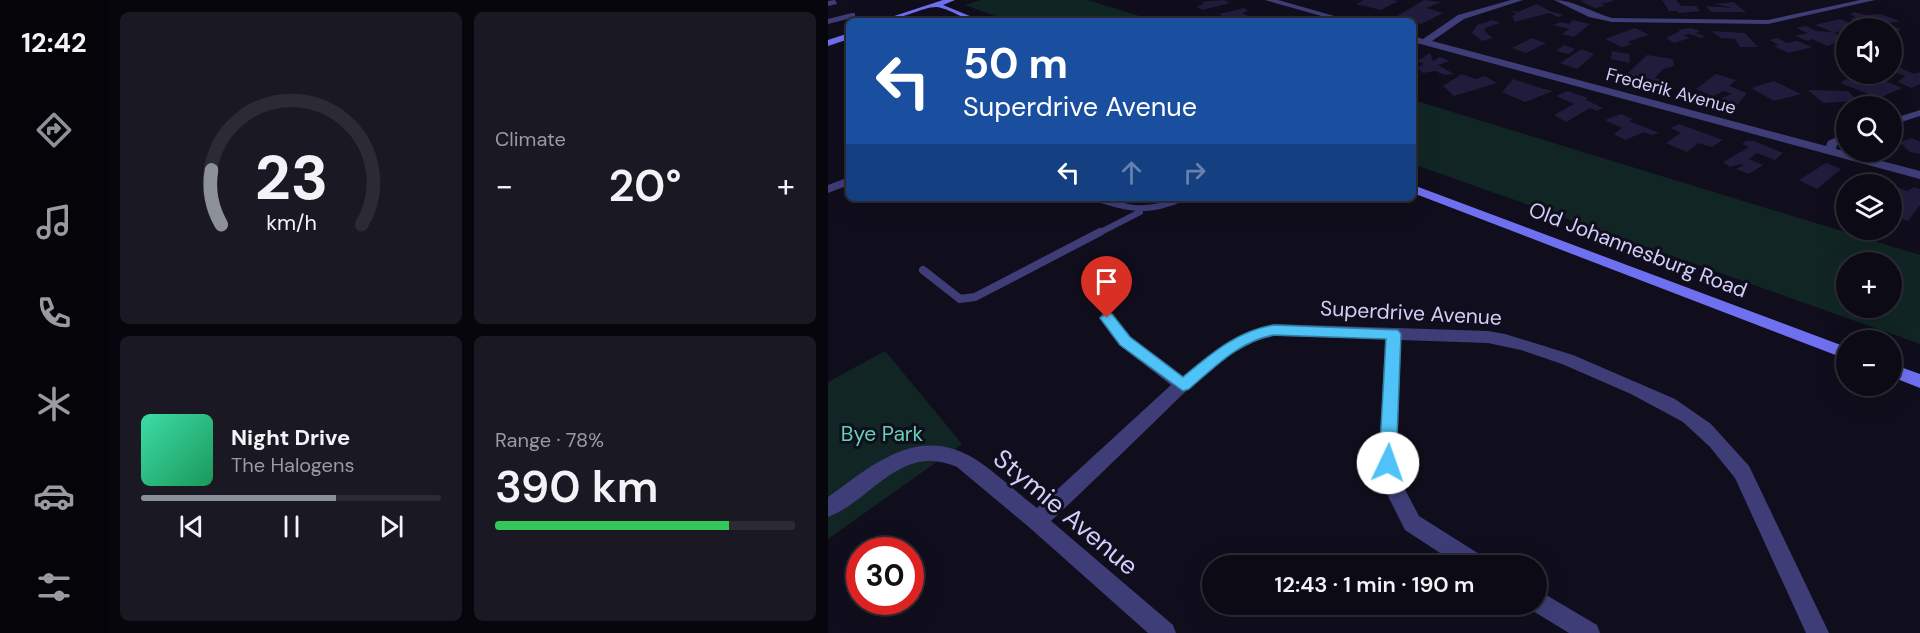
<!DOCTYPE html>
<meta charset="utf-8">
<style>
body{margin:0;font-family:"DM Sans",sans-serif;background:#1a1822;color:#f1f3f6;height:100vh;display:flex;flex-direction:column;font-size:22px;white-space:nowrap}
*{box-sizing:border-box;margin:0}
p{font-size:20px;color:#9a9aa0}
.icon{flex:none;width:33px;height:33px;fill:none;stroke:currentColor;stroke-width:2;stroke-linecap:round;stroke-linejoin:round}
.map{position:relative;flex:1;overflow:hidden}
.drawer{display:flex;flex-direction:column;gap:12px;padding:12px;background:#07060c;width:720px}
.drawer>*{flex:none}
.guide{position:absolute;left:18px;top:18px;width:570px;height:183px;border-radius:9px;box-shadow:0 6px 24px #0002,0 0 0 2px #2c2b34;background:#1a4fa0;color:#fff;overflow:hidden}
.controls{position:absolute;left:1008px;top:18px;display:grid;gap:12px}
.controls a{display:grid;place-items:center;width:66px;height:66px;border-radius:50%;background:#0c0a15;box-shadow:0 6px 24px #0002,0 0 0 2px #2c2b34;font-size:30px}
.speed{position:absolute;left:18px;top:537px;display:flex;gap:12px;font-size:30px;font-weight:700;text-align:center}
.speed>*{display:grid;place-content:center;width:78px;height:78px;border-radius:50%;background:#0c0a15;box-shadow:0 6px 24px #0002,0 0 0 2px #2c2b34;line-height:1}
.speed .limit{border:9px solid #d22;background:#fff;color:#111}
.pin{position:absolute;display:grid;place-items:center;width:51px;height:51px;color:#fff;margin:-62px -26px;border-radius:50% 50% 50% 0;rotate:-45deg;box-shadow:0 0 6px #0007}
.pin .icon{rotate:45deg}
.me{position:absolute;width:66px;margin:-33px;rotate:3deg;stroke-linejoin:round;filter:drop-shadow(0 0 4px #0008)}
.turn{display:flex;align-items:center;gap:21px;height:126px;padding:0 18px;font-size:27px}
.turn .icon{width:78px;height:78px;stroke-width:2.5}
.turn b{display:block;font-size:42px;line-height:51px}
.lanes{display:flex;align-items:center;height:57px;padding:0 18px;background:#0003;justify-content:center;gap:30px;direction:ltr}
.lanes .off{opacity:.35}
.big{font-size:45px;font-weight:600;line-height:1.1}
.drawer .tile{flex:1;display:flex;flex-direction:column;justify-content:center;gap:9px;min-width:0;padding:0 21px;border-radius:9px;background:#1a1822}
.drawer .dial{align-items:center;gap:0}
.dial svg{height:156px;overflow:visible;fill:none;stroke:#2c2b34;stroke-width:7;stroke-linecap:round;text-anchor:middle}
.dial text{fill:#f1f3f6;stroke:none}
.song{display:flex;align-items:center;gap:18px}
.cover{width:72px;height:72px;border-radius:9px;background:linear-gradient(135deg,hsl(160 70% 55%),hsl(150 70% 35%))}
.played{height:6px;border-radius:3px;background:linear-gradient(90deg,#8c9099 65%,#2c2b34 65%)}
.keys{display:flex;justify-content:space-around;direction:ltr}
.heat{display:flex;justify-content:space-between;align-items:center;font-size:33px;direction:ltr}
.charge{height:9px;border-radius:4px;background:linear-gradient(90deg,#34c759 78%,#2c2b34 0)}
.drawer .tiles{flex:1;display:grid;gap:12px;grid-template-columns:repeat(2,1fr)}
.trip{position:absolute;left:374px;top:555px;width:345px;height:60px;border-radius:30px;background:#0c0a15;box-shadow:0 6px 24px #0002,0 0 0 2px #2c2b34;font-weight:600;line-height:60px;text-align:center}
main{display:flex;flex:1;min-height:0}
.menu{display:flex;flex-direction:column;width:108px;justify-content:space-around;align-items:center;background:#050408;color:#9a9aa0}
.menu .icon{width:42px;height:42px}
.menu .active{color:#8c9099}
.menu b{font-size:27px;color:#f1f3f6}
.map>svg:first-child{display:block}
.green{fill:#112624;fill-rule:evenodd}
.building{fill:#211c3b}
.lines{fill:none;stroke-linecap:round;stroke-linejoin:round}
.lane-far1{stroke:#3e3d77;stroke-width:6}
.lane{stroke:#3e3d77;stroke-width:8}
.street{fill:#3e3d77;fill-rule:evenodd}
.secondary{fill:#6f70f0;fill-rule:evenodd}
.route{fill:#4fc3f7;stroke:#337fa1;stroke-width:1.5}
.labels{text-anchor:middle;stroke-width:6;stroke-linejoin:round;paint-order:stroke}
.far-street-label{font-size:18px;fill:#d2cefa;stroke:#100e1c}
.street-label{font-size:21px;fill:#d2cefa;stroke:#100e1c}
.park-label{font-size:21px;fill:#63d1b3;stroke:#100e1c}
.near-street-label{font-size:26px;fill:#d2cefa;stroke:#100e1c}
</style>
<main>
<nav class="menu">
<b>12:42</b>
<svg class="icon active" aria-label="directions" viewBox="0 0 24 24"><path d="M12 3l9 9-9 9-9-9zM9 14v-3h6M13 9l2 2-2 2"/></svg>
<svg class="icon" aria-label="music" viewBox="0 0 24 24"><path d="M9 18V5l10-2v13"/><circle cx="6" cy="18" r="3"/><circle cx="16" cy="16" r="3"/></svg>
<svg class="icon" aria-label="phone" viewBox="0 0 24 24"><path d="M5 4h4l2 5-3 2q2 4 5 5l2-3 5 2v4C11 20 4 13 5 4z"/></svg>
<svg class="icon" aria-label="climate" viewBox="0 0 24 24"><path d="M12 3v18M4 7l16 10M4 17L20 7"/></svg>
<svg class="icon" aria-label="car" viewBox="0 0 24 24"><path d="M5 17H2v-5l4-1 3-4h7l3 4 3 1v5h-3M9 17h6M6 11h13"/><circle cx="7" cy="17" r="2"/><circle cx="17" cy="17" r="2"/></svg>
<svg class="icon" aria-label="filters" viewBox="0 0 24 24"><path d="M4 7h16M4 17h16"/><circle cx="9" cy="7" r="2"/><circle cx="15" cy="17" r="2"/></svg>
</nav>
<section class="drawer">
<div class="tiles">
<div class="tile dial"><svg viewBox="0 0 100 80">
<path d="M14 69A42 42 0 1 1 86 69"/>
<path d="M14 69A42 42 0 0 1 9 41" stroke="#8c9099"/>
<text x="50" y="56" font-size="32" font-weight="700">23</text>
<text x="50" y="72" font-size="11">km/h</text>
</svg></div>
<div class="tile"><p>Climate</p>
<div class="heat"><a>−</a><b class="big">20°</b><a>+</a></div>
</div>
<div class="tile">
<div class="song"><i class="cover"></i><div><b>Night Drive</b><p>The Halogens</p></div></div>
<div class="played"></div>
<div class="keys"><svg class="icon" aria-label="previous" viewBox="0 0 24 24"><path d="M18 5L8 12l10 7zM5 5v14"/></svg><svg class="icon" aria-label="pause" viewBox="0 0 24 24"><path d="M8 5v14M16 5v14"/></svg><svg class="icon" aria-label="next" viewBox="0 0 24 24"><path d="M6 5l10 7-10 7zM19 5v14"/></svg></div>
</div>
<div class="tile"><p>Range · 78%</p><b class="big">390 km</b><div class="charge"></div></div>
</div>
</section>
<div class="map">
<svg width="1092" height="633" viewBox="0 0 1092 633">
<rect width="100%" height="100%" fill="#100e1c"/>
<path class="green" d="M153,0H259L328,21H181L137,5Z
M585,100L1092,255V344L585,164ZM1018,262H1064V308H1018Z
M57,351L134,444L0,539V382Z"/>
<path class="building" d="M396,0L402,3L374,10L369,6L376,4L374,2Z
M536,0H563L570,1L553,10L528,4Z
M596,0L613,2L598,8L615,13L593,24L564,19Z
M756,0H785V1L773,4L777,6L767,8L752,1Z
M834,0H848L853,6H868L872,11L851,13L848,11H841Z
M905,2L918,12H883L878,6L905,8L887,4Z
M709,4L724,12L736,15L730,17L721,13L687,22L684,16L689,14L681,10L690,12Z
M416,8L420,11L414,13L420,16L404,21L391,14Z
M1026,12L1038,15L1052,14L1072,21L1059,24L1073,29L1068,33L1064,31V28L1045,27L1022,19L1027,17L1022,14Z
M1012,19L1027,25L1007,33L987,25Z
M665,20L672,23L657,28V32L665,38L654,41L644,33L649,25Z
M745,20L762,24L746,37L734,34L742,29L725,25L733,22L741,24Z
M978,26L988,31L1004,32L1018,39L999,46L984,39L980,41L967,36L980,33L968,28Z
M807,28L821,35L799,42L804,44L794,47L777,39Z
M863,28L872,31L867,33L877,36L873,38L861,34L856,35L862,38L846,43L838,38L852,31L849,30Z
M883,31L917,33L930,47H912L907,39L893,38Z
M704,38L718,43L698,53L684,48Z
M949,38L959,43L969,41L984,47L960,53L946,46L951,45L941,40Z
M736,45L747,49L741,54L728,51Z
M754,49L766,54L749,69L732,63Z
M784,51L801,54L802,63L783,59Z
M602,53L605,61L612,57L622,61L610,65L626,74L617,75L607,71L595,73L589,68L596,64L589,61Z
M819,55L845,59L846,66L835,69L827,78L834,80L831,84L797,76Z
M1064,64L1086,74L1092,72V84L1083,88L1070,82L1077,76L1064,71Z
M634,74L647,79L657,76L669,83L626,96L615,86Z
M888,74L908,80L901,86L919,93L909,105L892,99L904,94L896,91L885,96L868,89Z
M1030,74H1042L1074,88L1051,98L1012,83L1019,79L1031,84L1040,79Z
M685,79L712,88L725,91L697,102L674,92Z
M946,81L973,94L946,101L923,88Z
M980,90L1020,91L1030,101L995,103Z
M739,91L760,98L758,100L775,108L769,111L762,108L738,122L726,115L746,104L728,96Z
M793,114L805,119L801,121L831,133L824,135L816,132L797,140L786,134L794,128L777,120Z
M851,124L895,140L884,147L870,143L859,152L838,143L853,133L843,128Z
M1084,138L1092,142V154L1082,152L1071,142Z
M918,141H926L955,153L947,160L929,153L921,159L935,165L921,174L908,169L916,165L913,164L902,167L895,162L921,147L914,144Z
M998,163L1013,169L989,189L971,180Z
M1064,185L1079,191L1086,187L1092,189V205L1080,221L1064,215V206L1073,198L1064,194Z"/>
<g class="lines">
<path class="lane-far1" d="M266,198C302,209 319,214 355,198
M269,234L312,212"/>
<path class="lane" d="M95,270L132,299L147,297L272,232"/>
<path class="street" d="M7,0L9,4L0,6V1Z
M437,0H450L524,21H511Z
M683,0H695L636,19L604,41L998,146L1000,141L1018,133V140L1009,145L1008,149L1092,171V179L585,42V36L595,39L630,15Z
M726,0C746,0 765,13 784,18L940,20L1032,0H1047L940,24L784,22L761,17Z
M24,13H27V17L0,24V19Z
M1092,110V116L1064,125V119Z
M21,177V185L0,193V185Z
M279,312L284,314L303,337L355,376C384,353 409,331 446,324L660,331L677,334L745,355L847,399L883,424L921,466L1001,633H978L907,478L882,447L855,422L803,394L734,364L693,350L660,343L573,340L569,463L573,482L591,516L659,559L662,566H632L577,530L557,490L551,463L557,339L446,336C398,345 352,398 317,431C286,461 255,491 223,521L345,625L348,633H320L202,528L129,467C72,443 46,499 0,517V497C43,466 86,427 140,455C160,465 190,494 209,508L343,385L291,345L271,318L274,314Z
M708,589L769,625L772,633H741L700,608L699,604H708Z"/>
<path class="secondary" d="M115,0H127L115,5L154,21C135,21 122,8 108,7C94,7 71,21 51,21Z
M21,33V39L0,46V40Z
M585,185L1018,347V359L585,193Z
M1064,364L1092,374V388L1064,377Z"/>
</g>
<path class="route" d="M279,313L284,314L302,337L355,377C384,353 409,331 446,325L570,330L573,334L568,463L566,469L560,471L554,469L551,463L558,339L446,335C411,341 387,367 361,389L355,391L292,345L272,318Z"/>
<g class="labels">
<g class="far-street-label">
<text transform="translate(843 91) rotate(15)" y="6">Frederik Avenue</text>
</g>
<g class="street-label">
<text transform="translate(810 250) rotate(21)" y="7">Old Johannesburg Road</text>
<text transform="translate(583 313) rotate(3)" y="7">Superdrive Avenue</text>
</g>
<g class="park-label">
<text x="54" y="441">Bye Park</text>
</g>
<g class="near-street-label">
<text transform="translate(238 512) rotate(40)" y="9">Stymie Avenue</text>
</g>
</g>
</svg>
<div class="controls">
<a><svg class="icon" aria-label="sound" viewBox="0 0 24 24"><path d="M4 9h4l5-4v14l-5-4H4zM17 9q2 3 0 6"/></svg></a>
<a><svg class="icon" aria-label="search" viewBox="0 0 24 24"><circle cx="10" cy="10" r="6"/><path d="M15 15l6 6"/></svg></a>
<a><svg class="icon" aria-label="layers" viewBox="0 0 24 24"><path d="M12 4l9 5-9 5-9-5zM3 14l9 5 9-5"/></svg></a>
<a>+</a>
<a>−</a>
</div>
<div class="speed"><div class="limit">30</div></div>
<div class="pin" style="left:279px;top:318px;background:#d93025"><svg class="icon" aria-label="arrive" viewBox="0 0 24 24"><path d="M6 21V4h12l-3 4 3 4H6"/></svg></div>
<svg class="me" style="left:560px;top:463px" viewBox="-20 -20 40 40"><circle r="19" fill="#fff"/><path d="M0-13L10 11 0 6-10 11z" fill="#4fc3f7"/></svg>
<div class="trip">12:43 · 1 min · 190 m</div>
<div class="guide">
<div class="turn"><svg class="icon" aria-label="left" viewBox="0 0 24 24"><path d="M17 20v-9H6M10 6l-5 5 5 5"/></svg><div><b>50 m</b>Superdrive Avenue</div></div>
<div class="lanes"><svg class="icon" aria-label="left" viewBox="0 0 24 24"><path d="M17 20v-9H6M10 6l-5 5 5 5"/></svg><svg class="icon off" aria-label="ahead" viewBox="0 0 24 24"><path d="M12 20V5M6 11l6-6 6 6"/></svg><svg class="icon off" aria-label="right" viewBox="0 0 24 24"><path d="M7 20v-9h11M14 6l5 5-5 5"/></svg></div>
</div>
</div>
</main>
